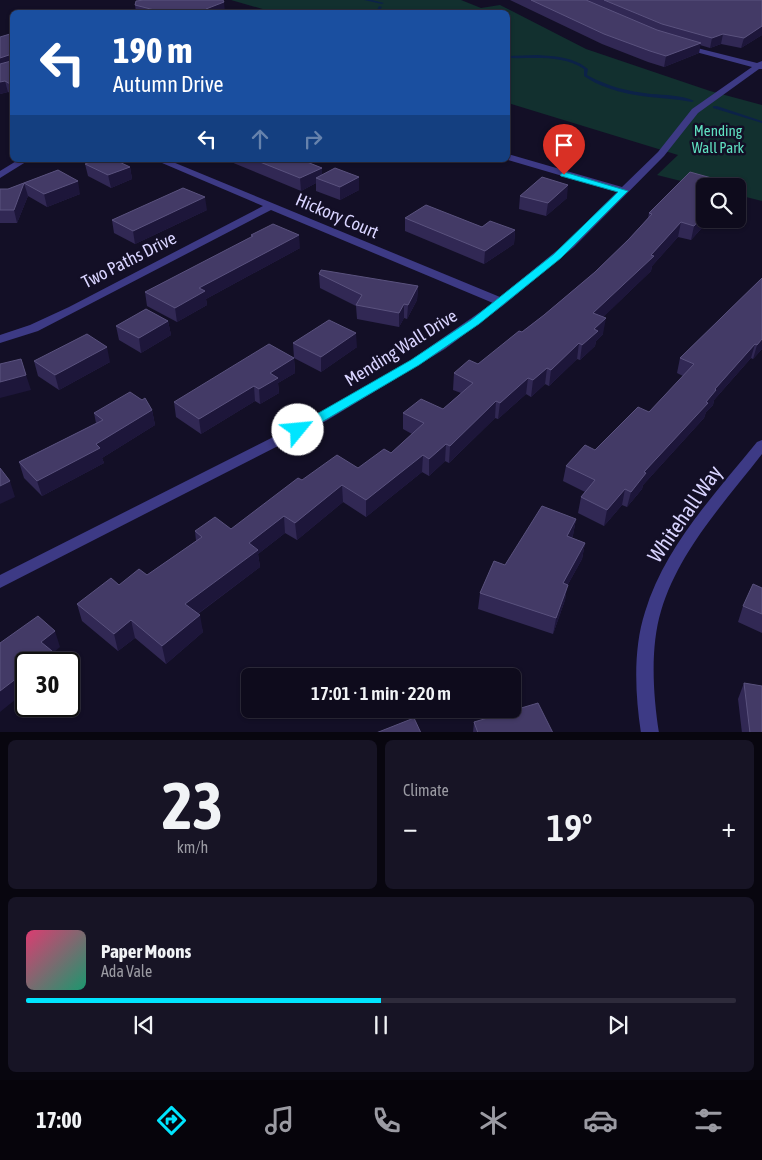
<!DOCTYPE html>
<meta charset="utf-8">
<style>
body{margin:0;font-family:"Asap Condensed",sans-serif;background:#171425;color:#f1f3f6;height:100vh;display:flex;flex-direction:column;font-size:19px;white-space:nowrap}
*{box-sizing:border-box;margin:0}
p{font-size:16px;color:#9b9ba3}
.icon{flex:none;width:28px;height:28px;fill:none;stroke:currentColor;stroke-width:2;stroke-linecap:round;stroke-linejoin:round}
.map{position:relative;height:732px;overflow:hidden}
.details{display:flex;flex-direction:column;gap:8px;padding:8px;background:#08060f;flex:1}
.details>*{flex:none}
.banner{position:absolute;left:10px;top:10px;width:500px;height:152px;border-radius:8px;box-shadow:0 1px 4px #0004,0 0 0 1px #2e2b3b;background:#1a4fa0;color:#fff;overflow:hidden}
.tools{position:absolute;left:696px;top:178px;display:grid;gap:10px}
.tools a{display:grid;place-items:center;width:50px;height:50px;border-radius:8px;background:#0e0b1c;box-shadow:0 1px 4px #0004,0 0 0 1px #2e2b3b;font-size:25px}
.speed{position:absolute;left:15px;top:652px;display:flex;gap:10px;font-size:25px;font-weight:700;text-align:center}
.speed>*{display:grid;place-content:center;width:65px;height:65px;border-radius:50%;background:#0e0b1c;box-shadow:0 1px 4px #0004,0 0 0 1px #2e2b3b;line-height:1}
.speed .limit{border:2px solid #111;border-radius:8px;background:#fff;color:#111}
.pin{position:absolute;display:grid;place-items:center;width:42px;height:42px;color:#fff;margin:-51px -21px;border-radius:50% 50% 50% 0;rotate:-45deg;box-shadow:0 0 5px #0007}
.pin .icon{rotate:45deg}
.me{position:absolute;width:55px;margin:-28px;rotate:62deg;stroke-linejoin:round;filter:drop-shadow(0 0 4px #0008)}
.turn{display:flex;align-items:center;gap:18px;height:105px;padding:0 20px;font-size:22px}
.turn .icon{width:65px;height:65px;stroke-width:2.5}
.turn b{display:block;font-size:35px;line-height:42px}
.lanes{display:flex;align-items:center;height:48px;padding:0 20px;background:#0003;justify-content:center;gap:25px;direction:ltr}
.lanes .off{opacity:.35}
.big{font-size:38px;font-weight:600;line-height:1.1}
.details .widget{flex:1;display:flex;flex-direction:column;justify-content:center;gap:8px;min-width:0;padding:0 18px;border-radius:8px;background:#171425}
.details .dial{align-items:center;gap:0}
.dial b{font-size:65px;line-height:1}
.song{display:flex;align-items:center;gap:15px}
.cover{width:60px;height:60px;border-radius:8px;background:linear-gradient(135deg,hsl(340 70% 55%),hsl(160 70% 35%))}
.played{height:5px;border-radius:2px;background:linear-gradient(90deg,#00e5ff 50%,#2e2b3b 50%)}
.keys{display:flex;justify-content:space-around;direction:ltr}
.heat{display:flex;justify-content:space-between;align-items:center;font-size:28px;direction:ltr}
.details .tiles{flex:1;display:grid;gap:8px;grid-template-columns:1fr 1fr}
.widget:last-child{grid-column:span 2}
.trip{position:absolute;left:241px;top:668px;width:280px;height:50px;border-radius:8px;background:#0e0b1c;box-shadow:0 1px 4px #0004,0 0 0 1px #2e2b3b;font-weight:600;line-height:50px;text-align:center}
.menu{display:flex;height:80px;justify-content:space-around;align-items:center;background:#06040b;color:#9b9ba3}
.menu .icon{width:35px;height:35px}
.menu .active{color:#00e5ff}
.menu b{font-size:22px;color:#f1f3f6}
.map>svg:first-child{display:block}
.green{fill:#12302f}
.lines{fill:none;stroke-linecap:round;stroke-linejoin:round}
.stream{fill:#0c2248;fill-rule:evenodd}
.street{fill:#3d3a85;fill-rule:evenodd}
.wall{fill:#312854}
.shaded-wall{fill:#1d163a}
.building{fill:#433a66;stroke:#5a527e}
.route{fill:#00e5ff;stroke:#0095a6}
.labels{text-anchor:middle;stroke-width:5;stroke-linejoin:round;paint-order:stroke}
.far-park-label{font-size:15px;fill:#5fe0c0;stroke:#130f26}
.street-label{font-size:18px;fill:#d9d4ff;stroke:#130f26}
.near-street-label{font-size:21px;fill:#d9d4ff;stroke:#130f26}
</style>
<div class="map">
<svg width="762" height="733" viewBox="0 0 762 733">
<rect width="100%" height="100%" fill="#130f26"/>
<path class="green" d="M231,0H461L481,8L500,5L586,49L710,91L762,105V201L738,195V186L705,187L657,175L678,155L508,103V12H273Z"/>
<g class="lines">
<path class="stream" d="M364,0H372L384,3L382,4Z
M379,6L382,7L378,12H376Z
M537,55C555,56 574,57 588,69L587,75C609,87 627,91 651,94C665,95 682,95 694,101L692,102C664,97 634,98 608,88C599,85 591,81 584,76V69C562,54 533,59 508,58V56Z
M713,106H717L762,121V123L713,108Z"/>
<path class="street" d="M681,44L757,63L762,61V69H759L698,113L664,156L574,247L505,304L445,349L321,424L0,588V575L311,418L411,360L493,303L271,210L38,331L0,343V335L30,325L69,307L263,206L155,160H168L500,297L566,243L617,192L508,160V154L622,187L658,152L692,109L752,67L681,48Z
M18,160H29L0,178V171Z
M762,440V454C724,503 679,551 661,611C650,648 653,694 659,733H641C635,694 633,649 645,612C665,546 715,494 757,442Z"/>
</g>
<path class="wall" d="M510,0H762V35L741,48L721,44L710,48L700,45L699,53L664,67L648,62L602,44Z
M135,5L225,12H136Z
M0,37L12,46V94L8,92L0,94Z
M231,160H302L322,168V175L359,177V190L340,200L316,191V183L301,191L231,162Z
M85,164L130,167L132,179L111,188L88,176Z
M58,170L80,194L47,207L28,196L17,223H0V189H8Z
M705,186L709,220L691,240L678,237L652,266L651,271L603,317V334L596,341L595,346L580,360L577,359L549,386L545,384L531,397L526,394L498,419L495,418L449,463L445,461L429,476L422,472L366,517L343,502L297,540L285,533L258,554L260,567L198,614L203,632L166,664L135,638L118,651L82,621L77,604L119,585L147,575L196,541L195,531L231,529L302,480L358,468L391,453L412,434L403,429V413L443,409L461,393L453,390L454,373L478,364L544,315L595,272L629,239L648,218L649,213Z
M520,196L567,198L546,216L519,209Z
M207,210L135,244L114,233L112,220Z
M405,218L515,230L514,244L484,264L405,231Z
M251,235L300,248L206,299L207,305L177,322L147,306L145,292L251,238Z
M319,274L418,286L417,300L407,319L404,318L399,327L357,319L356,306L320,288Z
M762,278V349L753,359L751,358L714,400L713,405L706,412L704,418L643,485L642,489L627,507L622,505L604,526L578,513L581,497L585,492L563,481L566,466L595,450L649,412L683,376L677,373L680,358Z
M168,321L171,335L141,353L119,340L116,326Z
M293,343L357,347L321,372L294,358L295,373L278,383L279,393L260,404L255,401L201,434L176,417L174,402L294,358Z
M34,361L110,362L59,390L38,376Z
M152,410L155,425L102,458L104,463L42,496L24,478L19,462L96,423L94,413Z
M576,519L573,535L572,538L585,543L582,559L567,586L565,600L553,634L478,609L480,593L505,565Z
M762,588V633L738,622L743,606Z
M744,683L762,733H742L738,699Z
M474,722L553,733H473Z"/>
<path class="shaded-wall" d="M224,2L225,12H206V9Z
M762,26V35L741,48L744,38Z
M723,34L721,44L710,48L712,38Z
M701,43L699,53L664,67L666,56Z
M9,55L12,65L0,69V58Z
M5,81L8,92L0,94V82Z
M130,167L132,179L111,188L108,175Z
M322,168V180L316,178V183L301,191L300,178Z
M359,177V190L340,200V187Z
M78,181L80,194L47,207L44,194Z
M24,183L28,196L17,223L14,210Z
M568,185L567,198L546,216L548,203Z
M205,197L207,210L135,244L133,231Z
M705,213V219H709V220L691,240L694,226Z
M681,222L678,237L652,266L651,271L591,329L593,313L651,255Z
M515,230L514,244L484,264L485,251Z
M299,235L300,248L206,299L207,305L177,322L175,308L199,288Z
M418,286L417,300L407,319L408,305Z
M404,304V318L399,327V313Z
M606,318L603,334L596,341L595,346L580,360L582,345L594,329Z
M168,321L171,335L141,353L139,338Z
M356,333L357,347L321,372V357Z
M762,339V349L753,359L757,345Z
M579,343L577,359L549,386L551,370Z
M755,344L751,358L714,400L713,405L706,412L704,418L643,485L642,489L627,507L631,492L644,472L706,402L715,389Z
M107,347L110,362L59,390L55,375Z
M294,358L295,373L278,383L279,393L260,404L259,389L270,373Z
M547,368L545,384L531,397L533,380Z
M26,375L31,390L0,398V382Z
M528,378L526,394L498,419L500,403Z
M254,386L255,401L201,434L199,419Z
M496,401L495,418L449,463L450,446Z
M152,410L155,425L102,458L104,463L42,496L37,481Z
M446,444L445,461L429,476V459Z
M423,455L422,472L366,517V500Z
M10,481L15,497L0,504V486Z
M342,485L343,502L297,540L295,523Z
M625,489L622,505L604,526L607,510Z
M284,516L285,533L258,554L260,567L188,621L185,604L249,543Z
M576,519L573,535L564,551L567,536Z
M585,543L582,559L567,586L565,600L553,634L563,583Z
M200,615L203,632L166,664L162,646Z
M131,620L135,638L118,651L114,634Z
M55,631L60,647L53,653L56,664H36L41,642Z
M26,671V691L0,712V691Z"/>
<path class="building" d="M144,0H223L224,2L206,9L220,12H162L135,5L136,1Z
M531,0H586L657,30L701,43L666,56L650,51L604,34Z
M604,0H762V26L744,38L723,34L712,38L662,24Z
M10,34L12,51V85L5,81L0,82V64L11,61V56L9,55L0,58V37Z
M95,160H115L130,167L108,175L85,164Z
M255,160H302L322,168L300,178Z
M335,168L359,177L340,187L316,178Z
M58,170L78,181L44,194L24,183L14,210H0V189H8Z
M690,172L726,182L722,186H705V202L704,203H705V213L694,226L681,222L651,255L654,256L593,313L606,318L594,329L598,331L582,345L579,343L551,370L547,368L533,380L528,378L500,403L496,401L450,446L446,444L429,459L423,455L366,500L342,485L295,523L284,516L249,543L258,550L185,604L200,615L162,646L131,620L114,634L77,604L111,578L119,585L139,569L147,575L202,537L195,531L215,517L231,529L298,478L302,480L337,455L358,468L384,449L391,453L424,423L403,413L421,399L443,409L473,383L454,373L469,360L478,364L519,331L522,332L544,315L595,272L629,239L652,214L649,213Z
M542,177L568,185L548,203L520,196Z
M183,188L205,197L133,231L112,220Z
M426,205L482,227L490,221L515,230L485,251L405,218Z
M273,224L299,235L199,288L205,291L175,308L145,292L253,236L251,235Z
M321,270L418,286L408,305L404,304L399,313L356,305L362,295L319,274Z
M762,278V339L757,345L755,344L715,389L716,390L706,402L708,403L644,472L646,473L631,492L625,489L607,510L581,497L595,480L566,466L585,445L595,450L638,407L649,412L694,364L680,358Z
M146,309L168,321L139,338L116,326Z
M329,320L356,333L321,357L293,343Z
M87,334L107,347L55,375L34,361Z
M269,344L294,358L270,373L278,378L259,389L254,386L199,419L174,402Z
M21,359L26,375L0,382V364Z
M130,392L142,400L145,398L152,410L96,444L100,448L37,481L19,462L103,420L94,413Z
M0,468L10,481L0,486Z
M542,506L576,519L567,536L585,543L563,583L568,585L556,618L480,593L494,561L505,565Z
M753,584L762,588V614L743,606Z
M38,616L55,631L41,642L52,651L36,664H26V671L0,691V643Z
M744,683L762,686V733H750Z
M538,703L553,733H478L474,722Z
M414,718L421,733H376Z"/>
<path class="route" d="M564,172L628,191L561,258L479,324L419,365L303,433H294L292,430L294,427L411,360L471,320L554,254L618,192L561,176L560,175Z"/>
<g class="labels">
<g class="far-park-label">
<text x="718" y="136">Mending<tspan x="718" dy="17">Wall Park</tspan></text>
</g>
<g class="street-label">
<text transform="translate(337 216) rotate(23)" y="6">Hickory Court</text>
<text transform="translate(129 260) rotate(-27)" y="6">Two Paths Drive</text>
<text transform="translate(401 348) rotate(-32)" y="6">Mending Wall Drive</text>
</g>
<g class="near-street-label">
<text transform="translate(685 514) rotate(-55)" y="7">Whitehall Way</text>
</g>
</g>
</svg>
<div class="tools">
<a><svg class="icon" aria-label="search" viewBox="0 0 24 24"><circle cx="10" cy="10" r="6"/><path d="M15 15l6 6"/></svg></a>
</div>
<div class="speed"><div class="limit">30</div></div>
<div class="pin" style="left:564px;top:175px;background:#d93025"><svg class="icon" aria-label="arrive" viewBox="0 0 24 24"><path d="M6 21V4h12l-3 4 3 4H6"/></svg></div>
<svg class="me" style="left:298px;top:430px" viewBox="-20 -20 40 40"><circle r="19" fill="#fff"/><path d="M0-13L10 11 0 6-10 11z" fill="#00e5ff"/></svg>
<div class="trip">17:01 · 1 min · 220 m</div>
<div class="banner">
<div class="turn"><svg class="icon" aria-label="left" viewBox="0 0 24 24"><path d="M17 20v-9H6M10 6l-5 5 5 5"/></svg><div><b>190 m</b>Autumn Drive</div></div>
<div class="lanes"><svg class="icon" aria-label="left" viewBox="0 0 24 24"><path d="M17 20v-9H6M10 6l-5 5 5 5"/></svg><svg class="icon off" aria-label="ahead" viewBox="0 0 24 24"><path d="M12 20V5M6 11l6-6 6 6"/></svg><svg class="icon off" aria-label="right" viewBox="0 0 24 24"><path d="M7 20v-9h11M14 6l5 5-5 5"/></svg></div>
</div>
</div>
<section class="details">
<div class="tiles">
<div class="widget dial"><b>23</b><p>km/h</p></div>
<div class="widget"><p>Climate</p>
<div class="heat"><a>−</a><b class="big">19°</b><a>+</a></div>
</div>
<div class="widget">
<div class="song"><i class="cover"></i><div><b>Paper Moons</b><p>Ada Vale</p></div></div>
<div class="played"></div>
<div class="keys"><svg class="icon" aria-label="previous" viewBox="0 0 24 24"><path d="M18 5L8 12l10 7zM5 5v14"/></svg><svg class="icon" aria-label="pause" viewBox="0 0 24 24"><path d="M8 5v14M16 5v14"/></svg><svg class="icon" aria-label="next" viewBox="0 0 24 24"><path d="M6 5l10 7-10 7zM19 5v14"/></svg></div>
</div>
</div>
</section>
<nav class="menu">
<b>17:00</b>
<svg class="icon active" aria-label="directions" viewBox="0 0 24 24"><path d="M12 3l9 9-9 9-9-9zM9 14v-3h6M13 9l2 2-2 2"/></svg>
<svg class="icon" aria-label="music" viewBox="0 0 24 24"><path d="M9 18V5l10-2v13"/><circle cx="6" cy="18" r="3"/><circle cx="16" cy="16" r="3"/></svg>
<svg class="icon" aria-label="phone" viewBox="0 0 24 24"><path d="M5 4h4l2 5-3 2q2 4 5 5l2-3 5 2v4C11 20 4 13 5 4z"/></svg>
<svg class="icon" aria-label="climate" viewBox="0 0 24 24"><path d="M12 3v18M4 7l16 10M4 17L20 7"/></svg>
<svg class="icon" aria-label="car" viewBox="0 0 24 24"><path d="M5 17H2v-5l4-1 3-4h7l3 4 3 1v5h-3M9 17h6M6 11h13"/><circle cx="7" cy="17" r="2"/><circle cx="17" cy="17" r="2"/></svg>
<svg class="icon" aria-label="filters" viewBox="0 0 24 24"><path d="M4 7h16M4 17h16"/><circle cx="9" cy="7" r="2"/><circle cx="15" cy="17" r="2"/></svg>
</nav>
